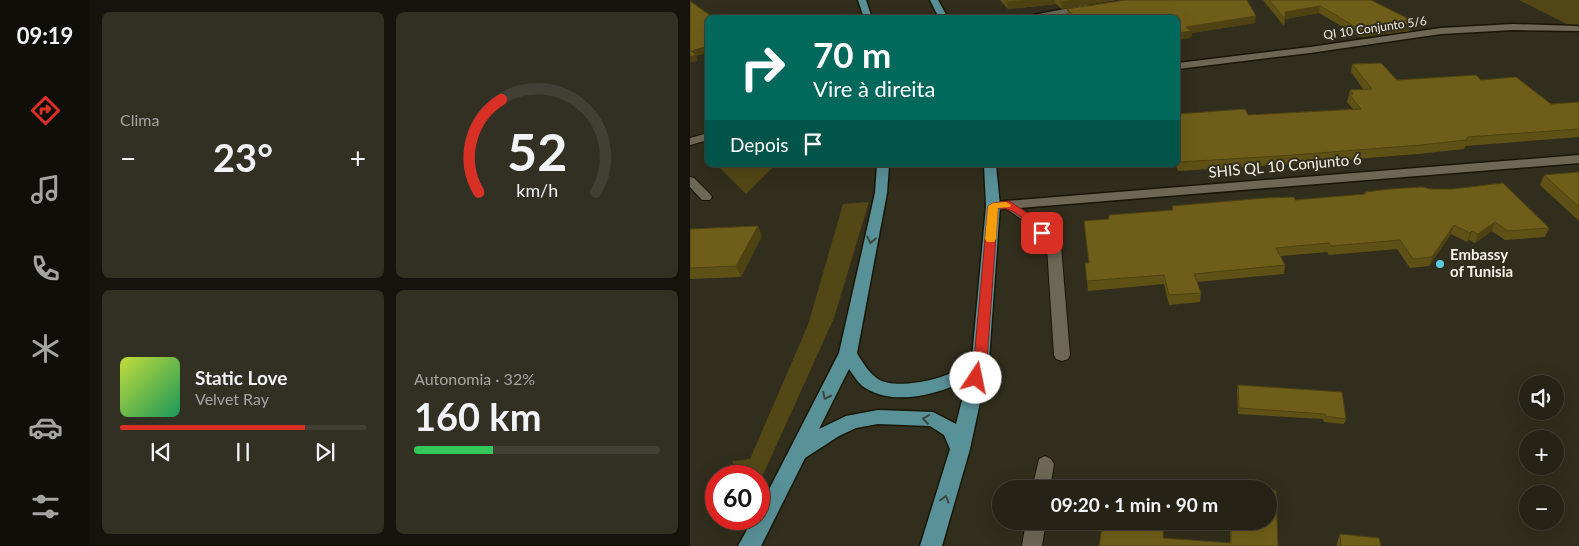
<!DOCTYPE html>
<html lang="pt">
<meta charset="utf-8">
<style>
body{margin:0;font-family:Lato,sans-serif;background:#322f23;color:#f1f3f6;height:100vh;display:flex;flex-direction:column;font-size:19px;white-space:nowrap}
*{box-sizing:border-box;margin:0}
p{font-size:16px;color:#a4a4a1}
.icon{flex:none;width:28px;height:28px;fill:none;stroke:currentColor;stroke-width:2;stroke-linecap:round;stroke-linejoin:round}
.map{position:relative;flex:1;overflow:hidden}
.panel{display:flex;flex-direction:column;gap:12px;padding:12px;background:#15130c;width:600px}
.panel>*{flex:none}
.banner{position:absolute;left:15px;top:15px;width:475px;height:152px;border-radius:8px;box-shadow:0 5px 20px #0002,0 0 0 1px #423f35;background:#00695c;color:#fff;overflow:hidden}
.buttons{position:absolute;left:829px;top:375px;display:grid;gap:10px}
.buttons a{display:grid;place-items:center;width:45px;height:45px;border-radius:50%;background:#262216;box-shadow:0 5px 20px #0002,0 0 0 1px #423f35;font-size:25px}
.speed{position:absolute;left:15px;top:465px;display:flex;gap:10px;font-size:25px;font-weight:700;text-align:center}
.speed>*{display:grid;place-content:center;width:65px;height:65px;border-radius:50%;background:#262216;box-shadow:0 5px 20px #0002,0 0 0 1px #423f35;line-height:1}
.speed .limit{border:8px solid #d22;background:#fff;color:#111}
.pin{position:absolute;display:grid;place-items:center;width:42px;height:42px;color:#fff;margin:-21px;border-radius:10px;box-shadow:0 2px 8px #0006}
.me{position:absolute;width:55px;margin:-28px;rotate:11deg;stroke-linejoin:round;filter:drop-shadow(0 0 4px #0008)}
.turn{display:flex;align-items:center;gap:18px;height:105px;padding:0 25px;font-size:22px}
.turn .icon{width:65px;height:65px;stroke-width:2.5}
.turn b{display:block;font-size:35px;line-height:42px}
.then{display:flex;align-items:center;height:48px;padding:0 25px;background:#0003;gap:10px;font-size:19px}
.big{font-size:38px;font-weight:700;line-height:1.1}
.panel .card{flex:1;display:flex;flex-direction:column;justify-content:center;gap:8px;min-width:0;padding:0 18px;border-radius:8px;background:#322f23}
.panel .dial{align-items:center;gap:0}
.dial svg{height:130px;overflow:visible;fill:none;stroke:#423f35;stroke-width:7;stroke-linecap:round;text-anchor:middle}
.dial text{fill:#f1f3f6;stroke:none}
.song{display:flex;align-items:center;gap:15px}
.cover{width:60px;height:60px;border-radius:8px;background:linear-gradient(135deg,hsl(70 70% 55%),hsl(150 70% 35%))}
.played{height:5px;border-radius:2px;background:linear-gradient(90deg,#d93025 75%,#423f35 75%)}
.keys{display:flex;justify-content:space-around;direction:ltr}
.heat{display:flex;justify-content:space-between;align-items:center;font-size:28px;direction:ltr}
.charge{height:8px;border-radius:4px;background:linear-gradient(90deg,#34c759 32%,#423f35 0)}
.panel .tiles{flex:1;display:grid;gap:12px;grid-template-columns:repeat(2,1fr)}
.trip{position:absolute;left:302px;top:480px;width:285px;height:50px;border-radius:25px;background:#262216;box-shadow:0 5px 20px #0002,0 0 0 1px #423f35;font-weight:700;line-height:50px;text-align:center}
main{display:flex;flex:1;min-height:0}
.dock{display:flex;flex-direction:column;width:90px;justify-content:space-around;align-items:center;background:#0f0e09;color:#a4a4a1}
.dock .icon{width:35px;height:35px}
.dock .current{color:#d93025}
.dock b{font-size:22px;color:#f1f3f6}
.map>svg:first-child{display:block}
.green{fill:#534716}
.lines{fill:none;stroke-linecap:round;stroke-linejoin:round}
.service-casing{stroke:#1a1606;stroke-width:2}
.minor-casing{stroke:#1a1606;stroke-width:3}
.primary-casing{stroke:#1a1606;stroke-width:3}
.service{fill:#6d6855;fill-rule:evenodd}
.minor{fill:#6d6855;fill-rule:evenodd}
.primary{fill:#599198;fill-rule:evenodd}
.wall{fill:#5f5116}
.shaded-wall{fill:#4e4212}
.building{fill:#6f5e19;stroke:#4e4212}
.oneway{stroke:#3c473c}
.route{fill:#d93025;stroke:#8d1f18}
.slow{fill:#f59e0b}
.poi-dot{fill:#59c8e4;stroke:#322e1d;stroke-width:2}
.labels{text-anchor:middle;stroke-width:4;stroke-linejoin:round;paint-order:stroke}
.far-street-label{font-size:12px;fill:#f3f1e6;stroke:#322e1d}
.street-label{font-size:15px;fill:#f3f1e6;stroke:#322e1d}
.poi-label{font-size:15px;font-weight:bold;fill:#f3f1e6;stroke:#322e1d;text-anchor:start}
</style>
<main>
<nav class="dock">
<b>09:19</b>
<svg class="icon current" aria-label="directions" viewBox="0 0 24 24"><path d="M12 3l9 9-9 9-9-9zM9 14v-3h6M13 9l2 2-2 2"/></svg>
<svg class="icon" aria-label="music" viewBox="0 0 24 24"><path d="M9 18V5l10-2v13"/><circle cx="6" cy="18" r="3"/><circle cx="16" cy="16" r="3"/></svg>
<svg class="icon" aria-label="phone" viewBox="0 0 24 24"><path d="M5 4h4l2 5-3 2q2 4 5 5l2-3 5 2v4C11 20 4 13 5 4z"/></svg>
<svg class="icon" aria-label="climate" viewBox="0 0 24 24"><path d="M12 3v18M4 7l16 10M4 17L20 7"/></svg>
<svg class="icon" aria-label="car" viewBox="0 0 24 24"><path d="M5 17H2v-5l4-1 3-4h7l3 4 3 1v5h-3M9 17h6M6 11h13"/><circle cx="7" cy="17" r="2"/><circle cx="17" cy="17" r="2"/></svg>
<svg class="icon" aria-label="filters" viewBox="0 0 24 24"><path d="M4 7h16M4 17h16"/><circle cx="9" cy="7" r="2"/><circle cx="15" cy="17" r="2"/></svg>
</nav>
<section class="panel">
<div class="tiles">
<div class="card"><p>Clima</p>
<div class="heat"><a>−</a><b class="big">23°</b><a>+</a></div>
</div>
<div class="card dial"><svg viewBox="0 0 100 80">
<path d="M14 69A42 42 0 1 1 86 69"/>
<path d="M14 69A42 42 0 0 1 28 12" stroke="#d93025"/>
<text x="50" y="56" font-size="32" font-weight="700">52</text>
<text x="50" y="72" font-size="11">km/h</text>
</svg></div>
<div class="card">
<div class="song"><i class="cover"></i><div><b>Static Love</b><p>Velvet Ray</p></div></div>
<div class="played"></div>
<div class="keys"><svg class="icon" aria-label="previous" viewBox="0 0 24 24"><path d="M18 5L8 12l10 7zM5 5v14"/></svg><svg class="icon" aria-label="pause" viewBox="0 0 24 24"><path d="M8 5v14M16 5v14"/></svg><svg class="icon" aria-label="next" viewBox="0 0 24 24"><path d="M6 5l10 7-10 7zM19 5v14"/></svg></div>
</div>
<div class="card"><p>Autonomia · 32%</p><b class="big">160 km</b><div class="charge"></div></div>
</div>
</section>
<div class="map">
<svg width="889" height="546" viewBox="0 0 889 546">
<rect width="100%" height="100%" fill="#322e1d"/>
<path class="green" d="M829,0H889V30Z
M27,165H85L56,194Z
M179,202L144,318L72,477L50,476L42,461L60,459L118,325L153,204Z"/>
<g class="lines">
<g class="service-casing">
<path id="service" d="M18,133V140L0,145V138Z
M0,177L4,178L20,194L22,197L20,200H12L0,187Z
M319,201L345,217L371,246L380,355L378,359L372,361L366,359L364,355L357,247L337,223L315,208L313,205Z
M355,456L361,459L364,464L360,489H342L349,459Z
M336,521H356L352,546H332Z"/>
</g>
<g class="minor-casing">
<path id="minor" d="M396,5L399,6V10L351,18H327Z
M823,24L887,26L889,27V31L823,30L751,34L620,53L488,69V63L620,47L751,28Z
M889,155V163L303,210L296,206L303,202Z"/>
</g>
<g class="primary-casing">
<path id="primary" d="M168,0H176L182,18H174Z
M240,0H248L258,18H249Z
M187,165H199L197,193L167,353C172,362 179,373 188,379C206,390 250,380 267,370C272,367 277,362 282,358L296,206L294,165H306L310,206L299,360L280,449L252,546H230L260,449L254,435L240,426L188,424L166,428L149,436L115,458L71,546H48L63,519H69V509L149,353L185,193ZM159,369C164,376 169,385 177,389C206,406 249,394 277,380L266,424L243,412L188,410L156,416L129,429Z"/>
</g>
<use href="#service" class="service"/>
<use href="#minor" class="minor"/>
<use href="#primary" class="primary"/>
</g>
<path class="wall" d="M310,0H425L372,9L366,4L318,9Z
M573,0H681L718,22L720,31L670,37L629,13L595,19L594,26Z
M377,9L565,23L502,33L501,38L488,18H379L378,16Z
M662,64L707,80H791L861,104L889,102V137L775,146L774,149L728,154L588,165L488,171L486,165L472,166L471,165H488V114L558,115L663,109L657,102L660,90H674L661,72Z
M889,172V221L850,185L854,175Z
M675,192L859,228L855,237L815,240L802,231L785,243L779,240L777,242L761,234L739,266L720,268L707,249L639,255L637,252L591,256L595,265L594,274L507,282L511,293L510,302L479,305L474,284L398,291L395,263H399L394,221L419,219L482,210V206L605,200L674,194Z
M0,229L72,236L51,277L0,279Z
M548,385L656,419L654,424L634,422L633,419L548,414L547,391Z
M540,521H579L588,546H409L473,538L540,543Z
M650,534L691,546H647V543Z"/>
<path class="shaded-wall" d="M339,0H365L366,4L318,9L317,2Z
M384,0H425L372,9L371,2Z
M630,6L629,13L595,19V12Z
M566,16L565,23L502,33L501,38L488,40V33L496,27Z
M719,19L718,24H721L720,31L670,37L671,30Z
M18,46V53L6,56L8,61L0,63L1,51Z
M805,222L802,231L785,243L788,234Z
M764,225L761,234L739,266L742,257Z
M68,226L72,236L51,277L46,266Z
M782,231L779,240L777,242L780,233Z"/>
<path class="building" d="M315,0H339L317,2Z
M369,0H384L371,2Z
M436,0H557L566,16L496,27L502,31L488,33V18H385L377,9Z
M579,0H681L719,19L715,20L721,24L671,30L630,6L595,12V19Z
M0,1L24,18H18V46L1,51L6,55L0,57Z
M691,63L707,80L786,75L791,80L826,77L861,104L889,102V129L777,137V140L731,145L590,156L489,162L488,159V114L555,109L558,115L671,109L659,94H663L660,90L682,89L662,64Z
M889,172V207L854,175Z
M813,183L859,228L818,231L805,222L788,234L782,231L780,233L764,225L742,257L723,259L710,240L641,246L639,243L586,248L595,265L504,274L511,293L479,295L474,275L397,281L395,263H399L394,221L419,219V215L483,210L482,206L575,198L604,197L605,200L676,194L675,192L700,189L732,187L741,189H763Z
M68,226L46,266L0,268V229Z
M548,385L652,392L656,419L635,416V414L549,408Z
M542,487L563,489H542Z
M579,490L586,491L588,546H409L413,521H474L473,538L541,543V521H579Z
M650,534L689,538L691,546H651Z"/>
<defs><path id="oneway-chevron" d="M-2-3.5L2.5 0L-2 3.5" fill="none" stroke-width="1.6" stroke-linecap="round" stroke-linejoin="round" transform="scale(1.25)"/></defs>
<g class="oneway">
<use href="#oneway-chevron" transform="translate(181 240) rotate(102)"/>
<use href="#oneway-chevron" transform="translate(136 396) rotate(117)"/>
<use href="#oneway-chevron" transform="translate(236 419) rotate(-172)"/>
<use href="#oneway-chevron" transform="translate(255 499) rotate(-74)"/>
</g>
<path class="route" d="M319,201L345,218L358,233L356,235H349C338,223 325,207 308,208L297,360L291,381H281L279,378L284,360L298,206L303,203Z"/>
<path class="slow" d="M316,202L321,205L320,207L308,208L306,239L304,242H297L295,239L298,206L303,203Z"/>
<circle class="poi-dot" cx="750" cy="264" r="5"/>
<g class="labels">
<g class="far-street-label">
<text transform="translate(685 28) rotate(-8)" y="4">QI 10 Conjunto 5/6</text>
</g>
<g class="street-label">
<text transform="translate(595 166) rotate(-5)" y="5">SHIS QL 10 Conjunto 6</text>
</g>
<g class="poi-label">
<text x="760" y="260">Embassy<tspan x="760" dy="17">of Tunisia</tspan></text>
</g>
</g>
</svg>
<div class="buttons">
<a><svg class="icon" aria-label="sound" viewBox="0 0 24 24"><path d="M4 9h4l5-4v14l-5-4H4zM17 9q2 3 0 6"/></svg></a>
<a>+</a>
<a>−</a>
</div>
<div class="speed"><div class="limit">60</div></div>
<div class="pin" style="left:352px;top:233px;background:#d93025"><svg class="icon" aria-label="arrive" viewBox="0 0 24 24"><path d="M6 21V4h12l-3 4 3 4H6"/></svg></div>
<svg class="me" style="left:286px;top:378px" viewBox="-20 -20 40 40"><circle r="19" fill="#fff"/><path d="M0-13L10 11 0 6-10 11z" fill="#d93025"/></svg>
<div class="trip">09:20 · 1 min · 90 m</div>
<div class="banner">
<div class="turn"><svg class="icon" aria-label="right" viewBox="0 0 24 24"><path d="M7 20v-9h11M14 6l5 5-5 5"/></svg><div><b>70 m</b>Vire à direita</div></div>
<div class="then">Depois<svg class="icon" aria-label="arrive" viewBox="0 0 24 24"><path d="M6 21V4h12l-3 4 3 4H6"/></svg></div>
</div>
</div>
</main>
